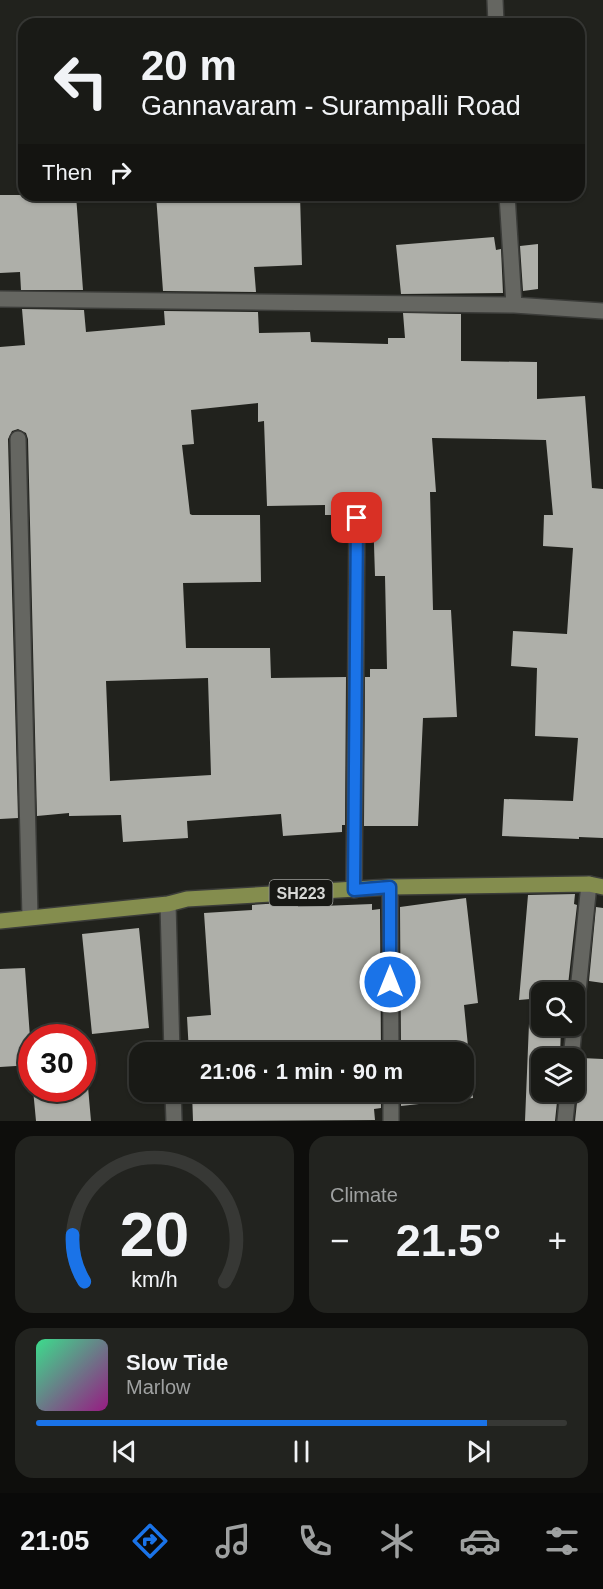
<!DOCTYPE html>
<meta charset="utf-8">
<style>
body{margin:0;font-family:Helvetica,sans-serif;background:#22231f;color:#f1f3f6;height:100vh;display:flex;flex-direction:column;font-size:22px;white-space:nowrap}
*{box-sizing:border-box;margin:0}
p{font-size:20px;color:#9fa1a1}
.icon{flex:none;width:33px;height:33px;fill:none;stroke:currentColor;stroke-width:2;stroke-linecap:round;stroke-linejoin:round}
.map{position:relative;height:1121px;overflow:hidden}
.drawer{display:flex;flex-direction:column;gap:15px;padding:15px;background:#0e0e0c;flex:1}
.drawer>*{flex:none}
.hud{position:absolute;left:18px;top:18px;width:567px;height:183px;border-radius:18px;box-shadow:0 2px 4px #0004,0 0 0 2px #373835;background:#191a16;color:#f1f3f6;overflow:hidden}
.tools{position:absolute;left:531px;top:982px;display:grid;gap:12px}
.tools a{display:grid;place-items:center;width:54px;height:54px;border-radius:12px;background:#191a16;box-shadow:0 2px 4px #0004,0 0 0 2px #373835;font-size:30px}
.speed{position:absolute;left:18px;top:1024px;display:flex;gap:12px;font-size:30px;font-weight:700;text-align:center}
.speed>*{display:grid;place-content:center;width:78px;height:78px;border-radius:50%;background:#191a16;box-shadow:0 2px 4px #0004,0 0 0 2px #373835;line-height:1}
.speed .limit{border:9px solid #d22;background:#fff;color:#111}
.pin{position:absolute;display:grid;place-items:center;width:51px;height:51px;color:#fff;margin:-26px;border-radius:12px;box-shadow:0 3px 9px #0006}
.me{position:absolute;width:66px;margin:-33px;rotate:0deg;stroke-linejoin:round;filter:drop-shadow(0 0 4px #0008)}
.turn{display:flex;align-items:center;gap:21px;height:126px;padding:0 24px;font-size:27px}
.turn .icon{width:78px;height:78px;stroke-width:2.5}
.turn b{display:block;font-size:42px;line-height:51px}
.then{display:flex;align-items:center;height:57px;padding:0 24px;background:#0003;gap:12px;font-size:22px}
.big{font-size:45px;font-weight:700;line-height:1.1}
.drawer .tile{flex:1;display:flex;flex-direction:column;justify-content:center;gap:9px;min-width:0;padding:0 21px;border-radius:18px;background:#22231f}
.drawer .dial{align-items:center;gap:0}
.dial svg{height:156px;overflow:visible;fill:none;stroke:#373835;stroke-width:7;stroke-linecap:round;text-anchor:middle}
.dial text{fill:#f1f3f6;stroke:none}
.song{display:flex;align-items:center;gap:18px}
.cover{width:72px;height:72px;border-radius:9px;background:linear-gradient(135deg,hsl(150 70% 55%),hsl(310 70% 35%))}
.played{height:6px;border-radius:3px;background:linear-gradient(90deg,#1a73e8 85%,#373835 85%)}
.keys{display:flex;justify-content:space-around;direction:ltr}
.heat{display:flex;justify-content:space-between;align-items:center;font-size:33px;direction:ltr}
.drawer .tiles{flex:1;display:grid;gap:15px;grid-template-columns:1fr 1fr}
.tile:last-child{grid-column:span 2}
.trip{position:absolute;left:129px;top:1042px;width:345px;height:60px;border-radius:18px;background:#191a16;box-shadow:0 2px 4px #0004,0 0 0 2px #373835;font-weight:700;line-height:60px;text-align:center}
.dock{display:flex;height:96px;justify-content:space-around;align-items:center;background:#0a0a09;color:#9fa1a1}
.dock .icon{width:42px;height:42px}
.dock .active{color:#1a73e8}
.dock b{font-size:27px;color:#f1f3f6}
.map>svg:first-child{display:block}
.building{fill:#aeafa9;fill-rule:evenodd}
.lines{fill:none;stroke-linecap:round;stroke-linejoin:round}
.minor-casing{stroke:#3b3c39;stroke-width:18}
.major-casing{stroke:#3b3c39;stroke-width:18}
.minor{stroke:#656661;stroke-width:15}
.major{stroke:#848d4e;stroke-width:15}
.route-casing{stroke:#114b97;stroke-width:15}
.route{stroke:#1a73e8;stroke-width:10}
.labels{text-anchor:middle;stroke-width:6;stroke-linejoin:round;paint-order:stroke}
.shield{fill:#171814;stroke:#9d9e9b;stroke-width:1.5}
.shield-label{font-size:16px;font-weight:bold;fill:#d7d8d5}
</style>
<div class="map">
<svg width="603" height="1121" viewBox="0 0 603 1121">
<rect width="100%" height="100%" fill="#21221d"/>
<path class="building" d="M0,195H76L83,290H21L20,272L0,273Z
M156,195H231V198L300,195L302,265L254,267L256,292L163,291Z
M494,237L496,250L501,249L503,293L401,294L396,245Z
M538,244V289L523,291L520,246Z
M22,309L84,310L86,332L165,325L164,311L258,312L259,333L310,332L311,342L388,344V338H405L403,313L461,314V361L537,362V399L585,396L592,488L603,489V838L579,837V839L502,836L504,799L573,801L578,738L535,736L537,668L511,666L513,631L567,634L573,548L543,546L544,515H553L546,440L432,438L436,492H430L433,610H451L457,717L423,718L418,826H364L365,677H370V669H387L385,576H375L373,514H366L362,510L356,508L352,510L348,515H325V505L267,506L264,421L258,422V403L191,410L194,444L182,445L190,514L192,515H260L261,582L183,583L186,648H270L271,678L346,677L345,825H342V832L283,836L281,814L187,821L188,838L123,842L121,815L69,816V813L37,816L28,439L26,433L18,429L12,431L8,439L18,818L0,819V347L25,345ZM208,678L211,775L110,781L106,681Z
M575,894L574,904L577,905L568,985L563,984V993H542V1026H561L560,1057L561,1059H542V1092H558L555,1121H525L530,999L519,1000L528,895Z
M466,898L478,1003L464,1005L473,1098L401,1106V1092H464V1053H401L400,907Z
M298,902V907L372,904V910L380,909L381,1053H189L187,1017L211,1015L204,913L252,910V905Z
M596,907L603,908V983L589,981Z
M139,928L149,1028L92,1034L82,934Z
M25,968L32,1065L0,1067V969Z
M581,1058L603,1059V1121H575L578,1093L574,1085V1068L579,1064Z
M82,1064H86L91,1121H36L33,1089H82Z
M192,1092H381V1108L374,1109L375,1120L193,1121Z"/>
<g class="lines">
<g class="minor-casing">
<path id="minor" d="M495,0L496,24
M507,195L514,305
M0,299L514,305L603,311
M18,439L30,916
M390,887L391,1053
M354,890L357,518
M168,904L172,1053
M571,1059L589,884
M173,1092L174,1121
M391,1092V1121
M565,1121L568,1092"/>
</g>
<g class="major-casing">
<path id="major" d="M0,921L168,904L187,899L390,887L589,884L603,887"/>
</g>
<use href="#minor" class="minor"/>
<use href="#major" class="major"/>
</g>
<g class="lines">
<g class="route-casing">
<path id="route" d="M357,518L354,890L390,887V982"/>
</g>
<use href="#route" class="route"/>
</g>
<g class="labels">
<rect class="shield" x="269.5" y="880" width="63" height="26" rx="4.5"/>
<g class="shield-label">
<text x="301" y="899">SH223</text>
</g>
</g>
</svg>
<div class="tools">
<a><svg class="icon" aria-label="search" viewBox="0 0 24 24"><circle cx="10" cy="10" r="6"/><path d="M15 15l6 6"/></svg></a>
<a><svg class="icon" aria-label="layers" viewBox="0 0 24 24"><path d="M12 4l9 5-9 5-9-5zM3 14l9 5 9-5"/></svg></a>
</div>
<div class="speed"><div class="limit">30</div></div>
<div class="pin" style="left:357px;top:518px;background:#d93025"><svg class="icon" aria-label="arrive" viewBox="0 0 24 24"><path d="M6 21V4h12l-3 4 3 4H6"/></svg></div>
<svg class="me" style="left:390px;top:982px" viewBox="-20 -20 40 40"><circle r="17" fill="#1a73e8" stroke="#fff" stroke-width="3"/><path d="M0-11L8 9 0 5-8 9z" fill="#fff"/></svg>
<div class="trip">21:06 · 1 min · 90 m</div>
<div class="hud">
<div class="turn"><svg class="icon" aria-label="left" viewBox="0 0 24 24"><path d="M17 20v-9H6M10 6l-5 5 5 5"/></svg><div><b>20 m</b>Gannavaram - Surampalli Road</div></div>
<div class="then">Then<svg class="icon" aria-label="right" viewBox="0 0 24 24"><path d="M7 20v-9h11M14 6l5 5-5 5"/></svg></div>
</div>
</div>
<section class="drawer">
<div class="tiles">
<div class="tile dial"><svg viewBox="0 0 100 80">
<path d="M14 69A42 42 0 1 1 86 69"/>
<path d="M14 69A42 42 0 0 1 8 45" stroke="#1a73e8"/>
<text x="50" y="56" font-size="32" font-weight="700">20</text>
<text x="50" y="72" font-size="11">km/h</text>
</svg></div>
<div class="tile"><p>Climate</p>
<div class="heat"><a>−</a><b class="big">21.5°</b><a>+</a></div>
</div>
<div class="tile">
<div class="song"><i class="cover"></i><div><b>Slow Tide</b><p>Marlow</p></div></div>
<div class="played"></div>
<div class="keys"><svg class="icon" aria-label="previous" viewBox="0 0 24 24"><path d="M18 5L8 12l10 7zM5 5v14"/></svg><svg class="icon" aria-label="pause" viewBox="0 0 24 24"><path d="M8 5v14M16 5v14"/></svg><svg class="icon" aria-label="next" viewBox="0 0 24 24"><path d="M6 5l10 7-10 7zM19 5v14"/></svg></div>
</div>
</div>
</section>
<nav class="dock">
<b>21:05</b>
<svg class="icon active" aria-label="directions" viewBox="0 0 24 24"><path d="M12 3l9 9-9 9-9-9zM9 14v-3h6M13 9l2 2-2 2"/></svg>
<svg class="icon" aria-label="music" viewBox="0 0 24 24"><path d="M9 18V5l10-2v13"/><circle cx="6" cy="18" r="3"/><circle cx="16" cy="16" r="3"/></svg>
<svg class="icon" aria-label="phone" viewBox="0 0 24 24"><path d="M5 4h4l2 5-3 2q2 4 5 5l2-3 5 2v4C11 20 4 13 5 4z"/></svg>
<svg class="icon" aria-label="climate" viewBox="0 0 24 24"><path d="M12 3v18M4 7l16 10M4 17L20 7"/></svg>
<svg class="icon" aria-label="car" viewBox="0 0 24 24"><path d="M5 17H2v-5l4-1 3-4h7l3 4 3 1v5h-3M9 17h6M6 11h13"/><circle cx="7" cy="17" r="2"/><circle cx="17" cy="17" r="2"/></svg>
<svg class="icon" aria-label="filters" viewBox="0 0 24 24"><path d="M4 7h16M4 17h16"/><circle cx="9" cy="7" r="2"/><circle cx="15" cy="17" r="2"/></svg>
</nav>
